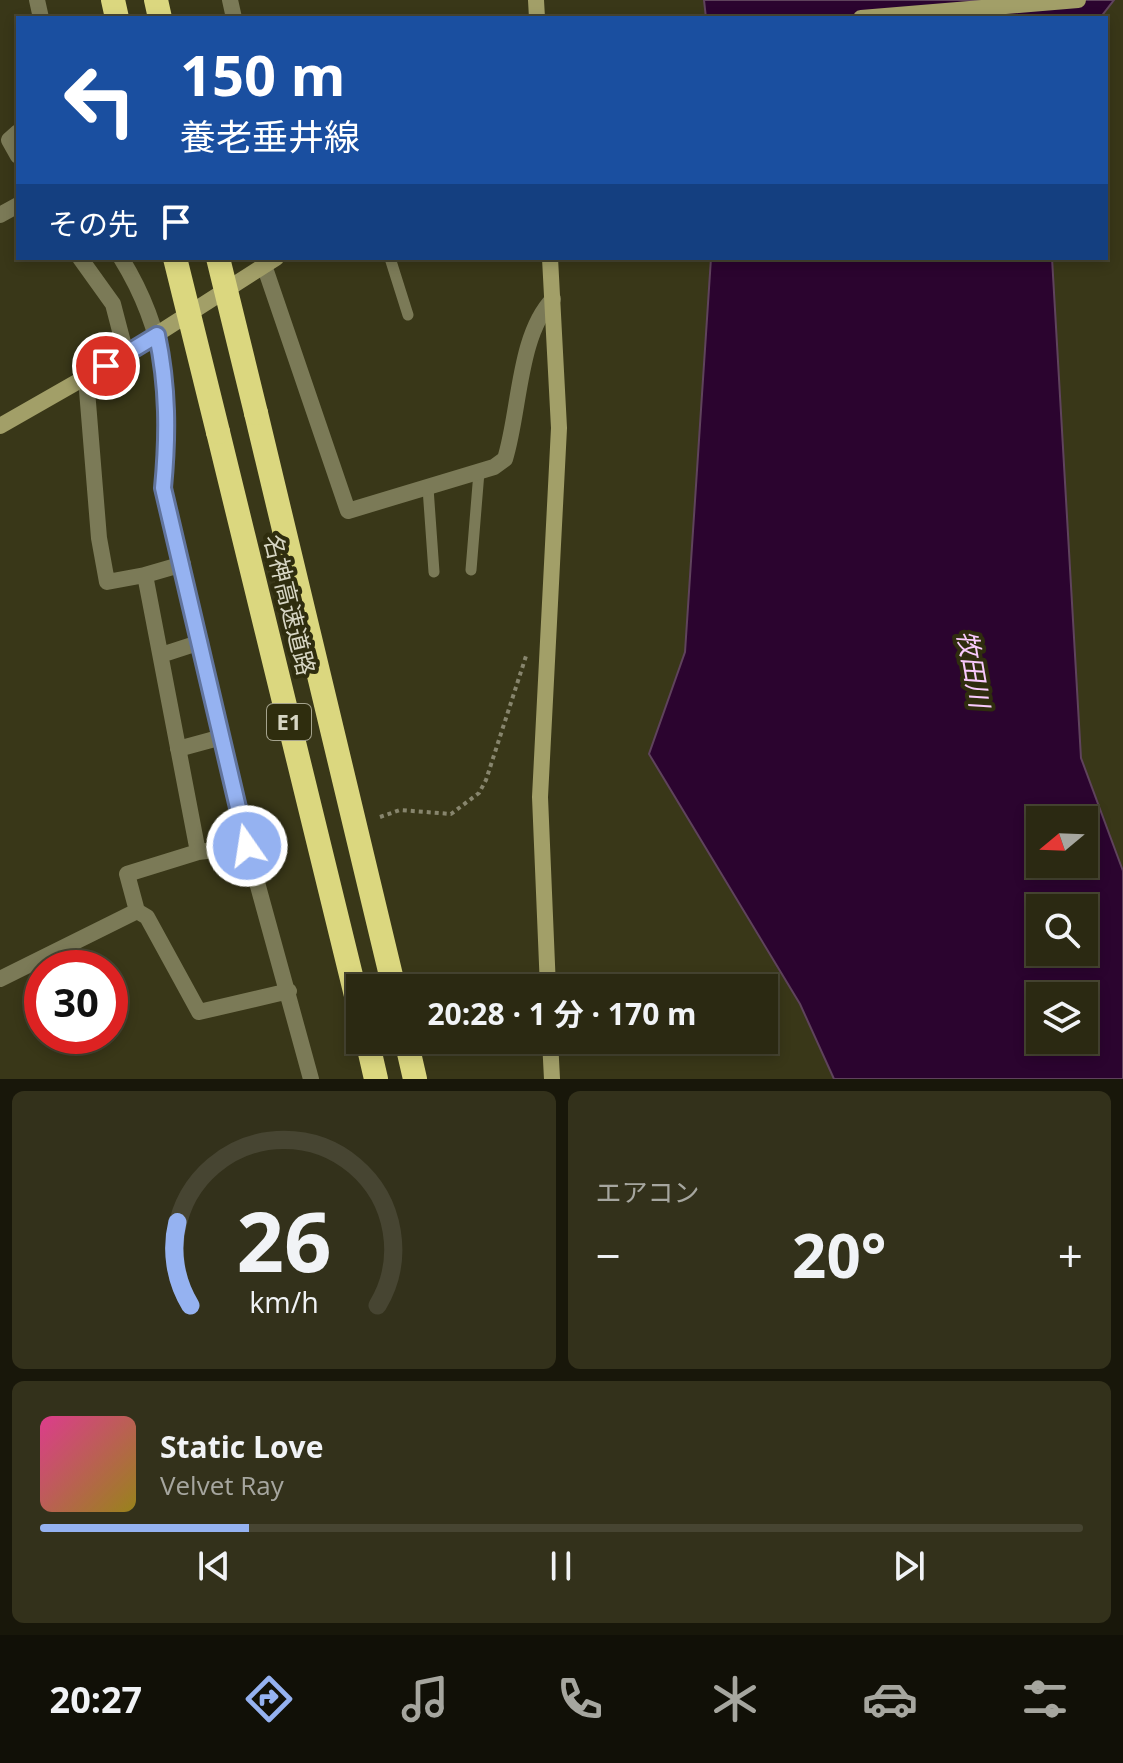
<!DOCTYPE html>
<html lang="ja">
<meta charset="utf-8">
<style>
body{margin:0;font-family:"Open Sans","Noto Sans JP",sans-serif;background:#33311b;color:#f1f3f6;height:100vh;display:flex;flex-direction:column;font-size:30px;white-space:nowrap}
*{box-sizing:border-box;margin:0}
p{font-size:26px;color:#a6a69f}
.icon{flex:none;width:44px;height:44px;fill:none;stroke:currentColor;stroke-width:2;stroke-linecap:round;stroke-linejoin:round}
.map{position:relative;height:1079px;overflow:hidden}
.details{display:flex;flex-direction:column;gap:12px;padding:12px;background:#18170a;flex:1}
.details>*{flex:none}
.hud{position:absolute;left:16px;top:16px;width:1092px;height:244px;border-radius:0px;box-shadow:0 4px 12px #0003,0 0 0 2px #474532;background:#1a4fa0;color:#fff;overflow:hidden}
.needle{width:52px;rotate:251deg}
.buttons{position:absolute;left:1026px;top:806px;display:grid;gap:16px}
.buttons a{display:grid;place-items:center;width:72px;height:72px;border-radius:0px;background:#2b2912;box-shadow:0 4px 12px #0003,0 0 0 2px #474532;font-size:40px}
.speed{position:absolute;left:24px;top:950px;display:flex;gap:16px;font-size:40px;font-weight:700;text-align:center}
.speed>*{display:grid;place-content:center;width:104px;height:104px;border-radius:50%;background:#2b2912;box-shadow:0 4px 12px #0003,0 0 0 2px #474532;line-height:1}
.speed .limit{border:12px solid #d22;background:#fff;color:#111}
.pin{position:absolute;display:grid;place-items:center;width:68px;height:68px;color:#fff;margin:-34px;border:4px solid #fff;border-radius:50%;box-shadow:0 2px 8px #0007}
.me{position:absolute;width:88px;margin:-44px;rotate:347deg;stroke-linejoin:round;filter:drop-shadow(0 0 6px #0008)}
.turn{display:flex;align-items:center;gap:28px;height:168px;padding:0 32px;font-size:36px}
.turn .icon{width:104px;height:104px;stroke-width:2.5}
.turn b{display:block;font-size:56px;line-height:68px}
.then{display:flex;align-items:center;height:76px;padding:0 32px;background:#0003;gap:16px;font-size:30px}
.big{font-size:60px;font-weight:700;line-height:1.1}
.details .card{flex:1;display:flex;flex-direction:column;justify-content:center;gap:12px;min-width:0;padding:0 28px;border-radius:12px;background:#33311b}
.details .dial{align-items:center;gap:0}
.dial svg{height:208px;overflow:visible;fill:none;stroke:#474532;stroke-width:7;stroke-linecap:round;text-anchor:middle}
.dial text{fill:#f1f3f6;stroke:none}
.song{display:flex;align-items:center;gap:24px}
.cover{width:96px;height:96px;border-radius:12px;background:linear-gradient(135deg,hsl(330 70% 55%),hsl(50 70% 35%))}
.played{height:8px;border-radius:4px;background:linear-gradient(90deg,#95b2f1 20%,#474532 20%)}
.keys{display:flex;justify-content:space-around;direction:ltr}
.heat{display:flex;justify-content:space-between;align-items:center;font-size:44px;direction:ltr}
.details .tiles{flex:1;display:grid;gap:12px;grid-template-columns:1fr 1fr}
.card:last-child{grid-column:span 2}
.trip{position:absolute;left:346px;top:974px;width:432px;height:80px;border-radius:0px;background:#2b2912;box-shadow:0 4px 12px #0003,0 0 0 2px #474532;font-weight:700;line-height:80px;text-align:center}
.tab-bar{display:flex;height:128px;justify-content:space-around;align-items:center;background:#111007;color:#a6a69f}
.tab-bar .icon{width:56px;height:56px}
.tab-bar .active{color:#95b2f1}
.tab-bar b{font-size:36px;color:#f1f3f6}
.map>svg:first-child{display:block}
.water{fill:#2b042f;stroke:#5f435c;stroke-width:2;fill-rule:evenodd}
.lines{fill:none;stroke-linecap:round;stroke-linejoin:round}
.path{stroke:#87856d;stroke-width:4;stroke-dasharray:4 4;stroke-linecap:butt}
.lane{stroke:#7b7a57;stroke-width:11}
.street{stroke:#7b7a57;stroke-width:16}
.secondary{stroke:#a29f68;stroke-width:16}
.highway{stroke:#dbd77f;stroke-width:24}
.highway-bridge{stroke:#dbd77f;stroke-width:24}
.route-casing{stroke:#61749d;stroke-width:20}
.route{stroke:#95b2f1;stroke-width:14}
.labels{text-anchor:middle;stroke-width:8;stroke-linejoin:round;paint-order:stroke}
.shield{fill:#2f2d0e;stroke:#a5a38d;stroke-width:2}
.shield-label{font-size:22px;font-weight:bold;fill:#d7d6c4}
.street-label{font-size:24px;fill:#d7d6c4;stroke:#2f2d0e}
.water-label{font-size:26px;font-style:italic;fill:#f9cafd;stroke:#2f2d0e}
</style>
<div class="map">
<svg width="1123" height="1079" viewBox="0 0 1123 1079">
<rect width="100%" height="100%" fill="#393718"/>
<path class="water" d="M704,0H1114L1100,18H706Z
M711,258H1052L1081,758L1123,871V1079H834L800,1004L649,754L685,652ZM1040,820H1084V864H1040ZM1040,908H1084V952H1040ZM1040,996H1084V1040H1040Z"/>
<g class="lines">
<path class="path" d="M380,817L400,810L451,814L479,793L486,780L527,653
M266,844L287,837"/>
<path class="lane" d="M390,258L408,315
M428,488L434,572
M471,570L479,472"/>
<path class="street" d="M37,0L41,18
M230,0L234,18
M18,132L9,140L18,156
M0,215L18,205
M80,258L113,304L126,354
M121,258C168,334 172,401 163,488L247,846L311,1079
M265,268L348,511L494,467L505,459C520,411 518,335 553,299
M86,378L99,538L107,582L145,575
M183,564L145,575L198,852
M161,655L201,642
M178,749L222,737
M137,911L147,917L199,1012L289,991
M0,979L137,911L127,874L198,852L247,846"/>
<path class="secondary" d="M536,0L537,18
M861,18L1078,0
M0,426L126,354L276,258
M548,988L540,797L559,428L550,258
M550,1040L552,1079"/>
<path class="highway" d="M113,0L117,18
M156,0L160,18
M256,413L394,988
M218,432L360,1012
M367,1040L376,1079
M406,1040L415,1079"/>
<path class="highway-bridge" d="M175,258L218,432
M218,258L256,413"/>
</g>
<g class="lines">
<g class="route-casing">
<path id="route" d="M106,366L157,335C168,387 168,435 163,488L247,846"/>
</g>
<use href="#route" class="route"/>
</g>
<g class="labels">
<rect class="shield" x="267" y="704" width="44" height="36" rx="6"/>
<g class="shield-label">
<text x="289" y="730">E1</text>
</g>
<g class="street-label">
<text transform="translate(289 605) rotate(76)" y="8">名神高速道路</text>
</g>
<g class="water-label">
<text transform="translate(973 669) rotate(80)" y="9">牧田川</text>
</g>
</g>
</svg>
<div class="buttons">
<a><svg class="needle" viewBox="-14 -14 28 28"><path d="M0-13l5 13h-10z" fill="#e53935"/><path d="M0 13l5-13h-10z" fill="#a6a69f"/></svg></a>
<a><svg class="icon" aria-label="search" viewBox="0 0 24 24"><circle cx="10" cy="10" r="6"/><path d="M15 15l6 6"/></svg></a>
<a><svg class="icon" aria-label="layers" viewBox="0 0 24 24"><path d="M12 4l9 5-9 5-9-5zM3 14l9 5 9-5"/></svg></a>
</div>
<div class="speed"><div class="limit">30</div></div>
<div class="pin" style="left:106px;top:366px;background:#d93025"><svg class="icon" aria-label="arrive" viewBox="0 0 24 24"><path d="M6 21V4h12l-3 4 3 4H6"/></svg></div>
<svg class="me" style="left:247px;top:846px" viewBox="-20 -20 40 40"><circle r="17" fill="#95b2f1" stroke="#fff" stroke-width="3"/><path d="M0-11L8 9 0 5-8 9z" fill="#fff"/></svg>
<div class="trip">20:28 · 1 分 · 170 m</div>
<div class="hud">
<div class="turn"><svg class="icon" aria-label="left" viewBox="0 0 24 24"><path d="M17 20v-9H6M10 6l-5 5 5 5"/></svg><div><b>150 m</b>養老垂井線</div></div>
<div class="then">その先<svg class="icon" aria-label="arrive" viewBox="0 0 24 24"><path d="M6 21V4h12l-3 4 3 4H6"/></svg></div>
</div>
</div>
<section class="details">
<div class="tiles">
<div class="card dial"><svg viewBox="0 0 100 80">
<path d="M14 69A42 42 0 1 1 86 69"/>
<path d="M14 69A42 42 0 0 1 9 37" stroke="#95b2f1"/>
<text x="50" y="56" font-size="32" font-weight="700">26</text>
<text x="50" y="72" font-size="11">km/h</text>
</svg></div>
<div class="card"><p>エアコン</p>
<div class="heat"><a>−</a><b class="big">20°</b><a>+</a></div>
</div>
<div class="card">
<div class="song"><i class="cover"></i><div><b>Static Love</b><p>Velvet Ray</p></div></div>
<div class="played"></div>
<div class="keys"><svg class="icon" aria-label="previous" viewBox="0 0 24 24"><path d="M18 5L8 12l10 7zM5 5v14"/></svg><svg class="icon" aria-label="pause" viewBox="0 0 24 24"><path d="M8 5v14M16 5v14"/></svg><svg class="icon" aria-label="next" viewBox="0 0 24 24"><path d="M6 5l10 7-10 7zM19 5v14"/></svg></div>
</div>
</div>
</section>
<nav class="tab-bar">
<b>20:27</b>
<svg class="icon active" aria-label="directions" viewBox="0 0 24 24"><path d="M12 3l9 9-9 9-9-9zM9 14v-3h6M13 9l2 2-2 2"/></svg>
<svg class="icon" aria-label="music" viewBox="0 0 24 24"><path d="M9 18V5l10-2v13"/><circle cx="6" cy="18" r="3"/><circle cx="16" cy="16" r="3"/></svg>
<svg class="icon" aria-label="phone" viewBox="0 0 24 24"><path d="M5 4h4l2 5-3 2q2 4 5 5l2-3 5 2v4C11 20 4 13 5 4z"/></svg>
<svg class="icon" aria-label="climate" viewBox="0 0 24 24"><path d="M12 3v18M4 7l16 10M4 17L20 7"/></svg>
<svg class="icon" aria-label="car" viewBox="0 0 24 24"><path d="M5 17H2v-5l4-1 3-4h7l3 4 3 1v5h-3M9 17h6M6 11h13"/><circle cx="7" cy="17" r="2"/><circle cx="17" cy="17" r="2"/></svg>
<svg class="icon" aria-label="filters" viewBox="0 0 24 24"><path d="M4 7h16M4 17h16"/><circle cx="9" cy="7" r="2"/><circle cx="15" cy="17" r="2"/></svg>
</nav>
